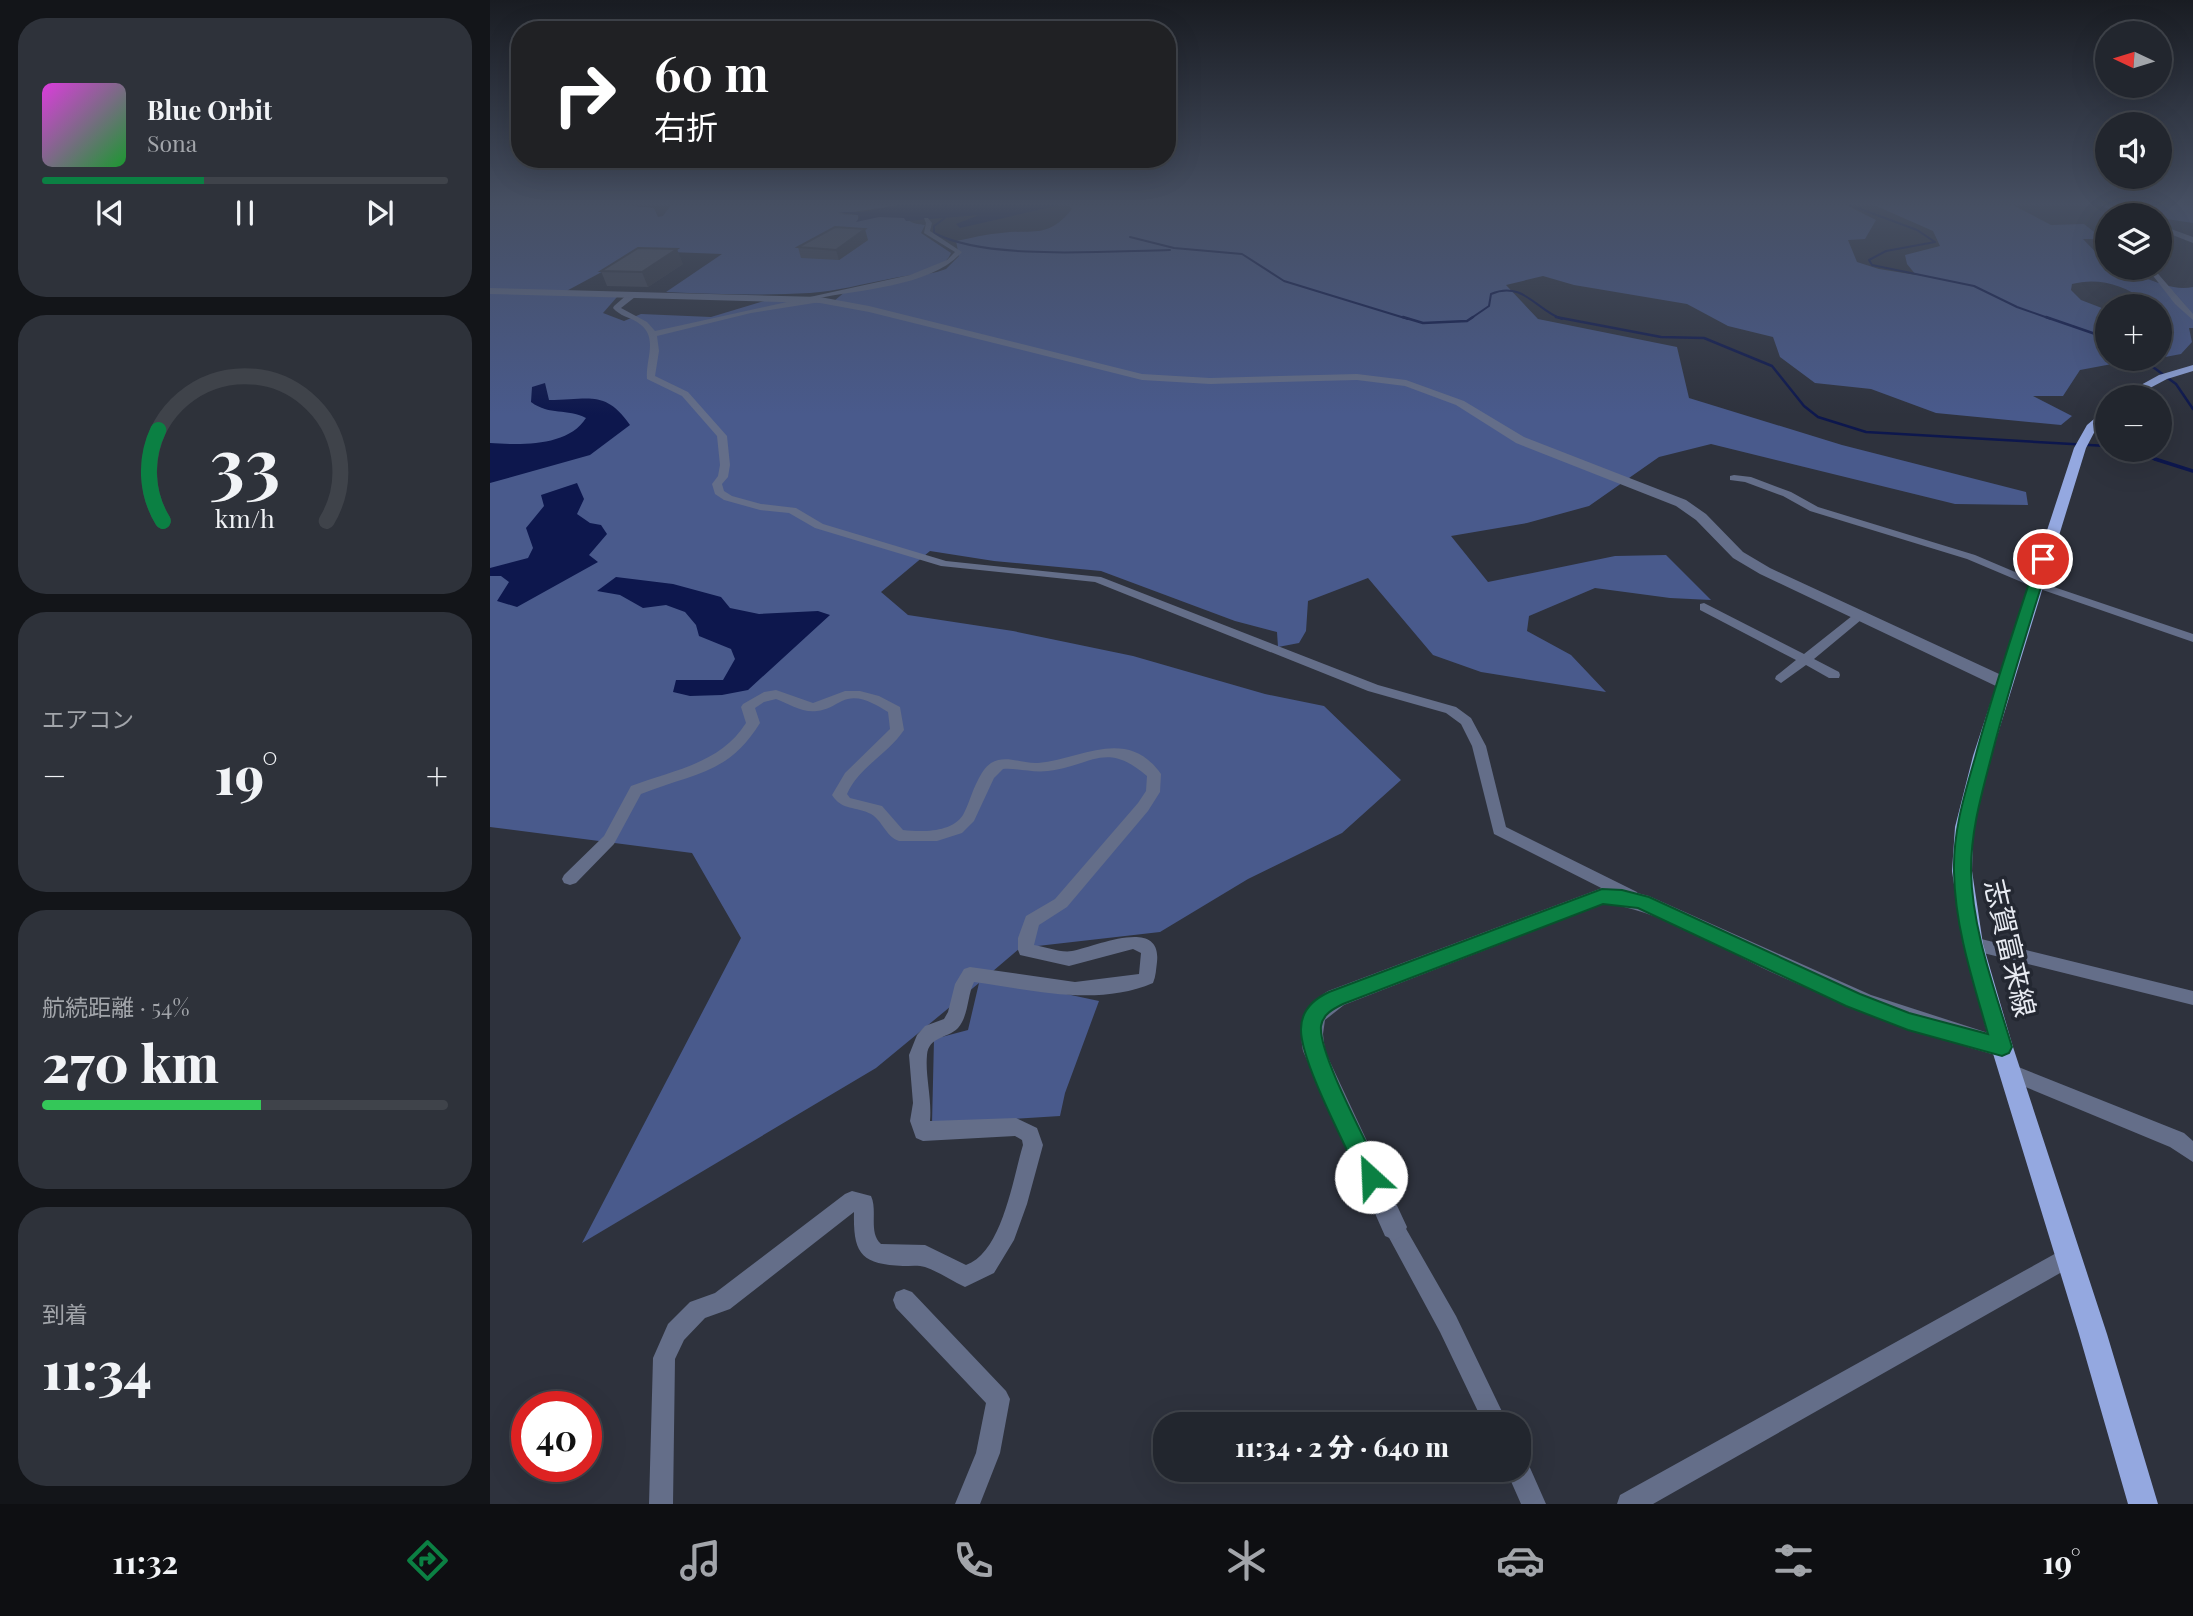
<!DOCTYPE html>
<html lang="ja">
<meta charset="utf-8">
<style>
body{margin:0;font-family:"Playfair Display","Noto Sans JP",serif;background:#2e323a;color:#f1f3f6;height:100vh;display:flex;flex-direction:column;font-size:26px;white-space:nowrap}
*{box-sizing:border-box;margin:0}
p{font-size:23px;color:#a2a5aa}
.icon{flex:none;width:38px;height:38px;fill:none;stroke:currentColor;stroke-width:2;stroke-linecap:round;stroke-linejoin:round}
.map{position:relative;flex:1;overflow:hidden}
.drawer{display:flex;flex-direction:column;gap:18px;padding:18px;background:#131519;width:490px}
.drawer>*{flex:none}
.hud{position:absolute;left:21px;top:21px;width:665px;height:147px;border-radius:28px;box-shadow:0 7px 28px #0002,0 0 0 2px #3f434a;background:#202124;color:#fff;overflow:hidden}
.needle{width:46px;rotate:274deg}
.tools{position:absolute;left:1605px;top:21px;display:grid;gap:14px}
.tools a{display:grid;place-items:center;width:77px;height:77px;border-radius:50%;background:#22262e;box-shadow:0 7px 28px #0002,0 0 0 2px #3f434a;font-size:35px}
.speed{position:absolute;left:21px;top:1391px;display:flex;gap:14px;font-size:35px;font-weight:700;text-align:center}
.speed>*{display:grid;place-content:center;width:91px;height:91px;border-radius:50%;background:#22262e;box-shadow:0 7px 28px #0002,0 0 0 2px #3f434a;line-height:1}
.speed .limit{border:10px solid #d22;background:#fff;color:#111}
.pin{position:absolute;display:grid;place-items:center;width:60px;height:60px;color:#fff;margin:-30px;border:4px solid #fff;border-radius:50%;box-shadow:0 2px 7px #0007}
.me{position:absolute;width:77px;margin:-38px;rotate:335deg;stroke-linejoin:round;filter:drop-shadow(0 0 5px #0008)}
.turn{display:flex;align-items:center;gap:24px;height:147px;padding:0 28px;font-size:32px}
.turn .icon{width:91px;height:91px;stroke-width:2.5}
.turn b{display:block;font-size:49px;line-height:60px}
.big{font-size:52px;font-weight:800;line-height:1.1}
.drawer .card{flex:1;display:flex;flex-direction:column;justify-content:center;gap:10px;min-width:0;padding:0 24px;border-radius:28px;background:#2e323a}
.drawer .dial{align-items:center;gap:0}
.dial svg{height:182px;overflow:visible;fill:none;stroke:#3f434a;stroke-width:7;stroke-linecap:round;text-anchor:middle}
.dial text{fill:#f1f3f6;stroke:none}
.song{display:flex;align-items:center;gap:21px}
.cover{width:84px;height:84px;border-radius:10px;background:linear-gradient(135deg,hsl(300 70% 55%),hsl(130 70% 35%))}
.played{height:7px;border-radius:4px;background:linear-gradient(90deg,#0b8043 40%,#3f434a 40%)}
.keys{display:flex;justify-content:space-around;direction:ltr}
.heat{display:flex;justify-content:space-between;align-items:center;font-size:38px;direction:ltr}
.charge{height:10px;border-radius:5px;background:linear-gradient(90deg,#34c759 54%,#3f434a 0)}
.trip{position:absolute;left:663px;top:1412px;width:378px;height:70px;border-radius:28px;background:#22262e;box-shadow:0 7px 28px #0002,0 0 0 2px #3f434a;font-weight:800;line-height:70px;text-align:center}
.menu{display:flex;height:112px;justify-content:space-around;align-items:center;background:#0e0f12;color:#a2a5aa}
.menu .icon{width:49px;height:49px}
.menu .selected{color:#0b8043}
.menu b{font-size:32px;color:#f1f3f6}
main{display:flex;flex:1;min-height:0}
.map>svg:first-child{display:block}
.green{fill:#495a8c}
.water{fill:#0d174d}
.lines{fill:none;stroke-linecap:round;stroke-linejoin:round}
.stream-far2{stroke:#0d174d;stroke-width:2}
.stream-far1{stroke:#0d174d;stroke-width:2.5}
.stream{stroke:#0d174d;stroke-width:3.5}
.minor{fill:#646e89;fill-rule:evenodd}
.tertiary{fill:#646e89;fill-rule:evenodd}
.primary{fill:#94a8e0;fill-rule:evenodd}
.wall{fill:#434752}
.shaded-wall{fill:#373a42}
.building{fill:#4e535f;stroke:#373a42;stroke-width:2}
.route{fill:#0b8043;stroke:#07532c;stroke-width:2}
.labels{text-anchor:middle;stroke-width:7;stroke-linejoin:round;paint-order:stroke}
.near-street-label{font-size:28px;fill:#e8ebf2;stroke:#242832}
</style>
<main>
<section class="drawer">
<div class="card">
<div class="song"><i class="cover"></i><div><b>Blue Orbit</b><p>Sona</p></div></div>
<div class="played"></div>
<div class="keys"><svg class="icon" aria-label="previous" viewBox="0 0 24 24"><path d="M18 5L8 12l10 7zM5 5v14"/></svg><svg class="icon" aria-label="pause" viewBox="0 0 24 24"><path d="M8 5v14M16 5v14"/></svg><svg class="icon" aria-label="next" viewBox="0 0 24 24"><path d="M6 5l10 7-10 7zM19 5v14"/></svg></div>
</div>
<div class="card dial"><svg viewBox="0 0 100 80">
<path d="M14 69A42 42 0 1 1 86 69"/>
<path d="M14 69A42 42 0 0 1 12 29" stroke="#0b8043"/>
<text x="50" y="56" font-size="32" font-weight="700">33</text>
<text x="50" y="72" font-size="11">km/h</text>
</svg></div>
<div class="card"><p>エアコン</p>
<div class="heat"><a>−</a><b class="big">19°</b><a>+</a></div>
</div>
<div class="card"><p>航続距離 · 54%</p><b class="big">270 km</b><div class="charge"></div></div>
<div class="card"><p>到着</p><b class="big">11:34</b></div>
</section>
<div class="map">
<svg width="1703" height="1504" viewBox="0 0 1703 1504">
<rect width="100%" height="100%" fill="#2e323d"/>
<path class="green" d="M0,205H134L164,208L168,217L173,216L181,205H409L349,214L368,215V221C379,219 403,212 414,218C425,224 422,223 435,225L431,233L461,253C453,273 418,275 399,279C373,284 347,291 320,293C272,296 224,294 176,292L232,254L181,252L134,260L69,295L127,297L113,313L134,321L151,314L221,317L281,299L344,301L356,291L447,272L456,269L469,256L466,241C481,238 496,234 511,233C544,229 558,239 582,209L579,205H1356L1386,220L1375,239L1358,240L1367,262L1389,269L1426,275L1417,264L1415,255L1450,246L1443,231L1384,205H1523L1561,225L1594,224L1613,239H1593L1617,264V268C1646,268 1673,293 1703,287V328H1699L1702,342L1691,354L1670,358V306H1656V301C1634,285 1608,277 1582,284L1581,290L1591,300L1617,310V359H1621L1622,364L1590,370L1573,396H1543L1582,416L1571,425L1446,413L1381,389L1325,383L1290,357L1283,337L1238,326L1197,304L1084,285L1053,276L1016,285L1048,319L1187,347L1199,398L1352,445L1536,492L1538,505L1465,504L1221,444L1169,457L1099,506L1037,523L961,536L998,582L1125,556L1176,555L1221,600L1180,598L1105,588L1039,616L1037,631L1081,655L1116,692L991,672L943,655L878,578L818,601L816,631L809,643L788,647L787,632L745,621L611,571L504,561L440,551L391,592L418,615L523,631L643,656L775,694L834,706L911,780L852,833L758,879L670,932L530,948L496,977L609,1001L575,1093L570,1116L442,1124L444,1039L478,1030L489,983L386,1068L92,1243L251,938L202,853L0,827Z
M1624,205H1703V223L1670,218V215H1647Z"/>
<path class="water" d="M409,205H570L470,228L466,224L489,215L416,221L414,218L389,217L366,222L369,218L368,215L348,212H372Z
M55,383L59,400C99,400 115,389 140,425L100,455L0,483V443C30,445 78,447 96,418C77,408 60,416 41,402L42,387Z
M87,483L94,499L87,514L100,523L111,525L117,534L99,555L108,562L27,607L7,601L19,582L11,576H0V568L38,558L43,548L36,528L54,506L51,495Z
M126,577L183,584L231,597L240,608L269,614L328,611L340,615L258,690L232,695L200,696L183,692L186,680H233L245,659L241,649L209,636L206,625L195,612L176,605L153,608L130,595L107,591Z"/>
<g class="lines">
<path class="stream-far2" d="M454,205L455,218L444,226V233C498,261 617,251 680,250
M1360,205L1427,230L1445,242L1396,251L1379,260L1382,265L1484,286L1527,307L1561,319
M640,237L684,248L752,254L794,281L918,319
M980,319L999,306L1001,294C1033,280 1047,311 1072,319"/>
<path class="stream-far1" d="M913,317L933,323L977,321L983,317
M1066,317L1171,337L1214,338L1282,366L1314,406L1328,417L1376,432L1617,446
M1556,317L1617,338
M1652,359L1686,384L1703,409
M1635,450L1671,461"/>
<path class="stream" d="M1665,459L1703,471"/>
<path class="minor" d="M434,218H438L442,223L440,231L472,252C442,287 369,289 325,299L328,301L324,303L261,313L167,336L169,351L165,376L198,392L237,436L240,465L238,477L232,484L234,491L242,496L271,504L306,508L333,524L456,561L611,577L888,685L966,707L981,718L996,746L1016,827L1147,892L1149,896L1147,900L1141,902L1135,900L1004,834L982,746L971,724L956,713L878,691L605,582L451,566L325,528L299,513L270,510L234,500L225,494L222,484L228,476L230,465L227,436L192,396L157,379C155,359 170,336 147,322C139,317 130,316 123,308L124,306L139,293H145V297L131,308L157,322L165,331L420,275L457,260L465,252L434,233L436,223Z
M1670,239L1673,241V246L1670,248Z
M1657,268H1663L1703,314V320L1685,304Z
M1244,475L1261,477L1301,492L1328,507L1485,555L1549,582L1703,634V642L1541,586L1477,559L1320,511L1293,496L1255,482L1240,480V476Z
M1214,603L1314,654L1367,612H1375L1377,615L1324,659L1349,672L1350,675L1349,678H1339L1316,665L1291,683L1285,679L1286,676L1306,660L1210,610V604Z
M286,690L323,703L355,691H370L389,696L410,707L414,730C398,754 369,767 357,794L360,798L392,806L413,830C432,832 461,833 473,815C479,804 482,791 488,780C491,774 495,767 501,763C516,754 532,764 548,763C592,759 637,726 671,774L670,792L658,811L577,907L549,925L544,945C556,947 571,953 582,951C605,947 672,916 667,962C666,969 666,976 663,983C607,1007 543,990 484,982C477,996 479,1015 468,1028C457,1039 439,1036 437,1055C435,1076 442,1098 440,1121L526,1118L547,1128L553,1145L537,1204L524,1240L504,1273L475,1287C462,1281 449,1272 435,1267C429,1265 420,1266 413,1266C371,1264 363,1254 364,1212L240,1309L215,1318L194,1340L185,1359L183,1504H159L163,1358L178,1324L200,1302L225,1293L355,1194L362,1191L381,1196C388,1211 378,1232 391,1244L435,1245L476,1265C512,1253 523,1178 533,1145L532,1140L525,1136L433,1141L426,1138L420,1121L423,1103L419,1055L427,1035L435,1026L454,1019L458,1012L465,984L474,969L480,967L585,982L649,974L651,953L643,949L579,966L530,955L528,950V938L536,916L565,899L648,803L656,791L657,776C615,740 602,766 558,771C542,773 528,768 513,769L504,778L484,821L472,833L447,841H409C396,837 392,820 381,814C366,806 352,811 342,795L355,773L400,729L398,712C385,704 368,693 352,701C344,705 337,710 327,711C312,713 299,704 286,699L274,702L265,708L270,723C238,775 203,773 151,794L124,844L86,883L80,885L74,883L72,879L74,875L114,836L141,786C183,770 230,764 256,723L251,707L253,704L274,692Z
M1483,937L1703,991V1005L1477,949L1475,944L1477,939Z
M1521,1064L1694,1133L1703,1141V1162L1680,1147L1514,1078L1512,1072L1514,1066Z
M904,1217L911,1220L966,1316L1018,1424H994L950,1332L897,1234L894,1227L897,1220Z
M1579,1246L1586,1250L1590,1257L1586,1264L1163,1504H1127L1130,1495Z
M414,1289L422,1292L516,1391L520,1399L510,1453L490,1504H465L486,1453L496,1403L406,1308L403,1300L406,1292Z
M1029,1458L1037,1461L1056,1504H1031L1016,1470H1029Z"/>
<path class="tertiary" d="M1610,205H1620L1642,215H1632Z
M1670,225L1703,237V243L1670,230Z
M0,288L330,297L379,306L652,374L720,378L867,374L916,380L974,401L1034,437L1196,500L1216,514L1253,552L1280,568L1520,679L1522,683L1520,687H1508L1270,574L1243,558L1206,520L1186,506L1026,443L966,405L915,386L867,380L720,384L652,380L379,312L330,303L0,294Z
M1112,888L1132,889L1159,896L1381,995L1520,1040L1523,1047L1520,1054L1512,1057C1432,1035 1356,1006 1281,972C1232,949 1165,907 1113,904L854,1005L835,1020L833,1034L835,1051L917,1227L913,1236L904,1240L895,1236L813,1051C808,1025 815,1005 838,991Z"/>
<path class="primary" d="M1703,365V371L1677,379L1643,397H1629L1669,375Z
M1617,408V418L1606,429L1596,448L1501,756L1483,827L1482,871L1493,944L1523,1047L1617,1334L1668,1504H1638L1589,1334L1501,1047L1473,944L1462,871L1465,827L1483,756L1584,448L1597,425Z"/>
</g>
<path class="wall" d="M378,240L349,260L311,258L308,247Z
M193,264L158,287L117,286L111,271Z"/>
<path class="shaded-wall" d="M375,229L378,240L349,260L346,250Z
M187,249L193,264L158,287L152,272Z"/>
<path class="building" d="M345,227L375,229L346,250L308,247Z
M148,248L187,249L152,272L111,271Z"/>
<linearGradient id="sky" x2="0" y2="1"><stop stop-color="#191c22"/><stop offset="0.49" stop-color="#464f62"/><stop offset="1" stop-color="#464f62" stop-opacity="0"/></linearGradient>
<rect width="1703" height="415" fill="url(#sky)"/>
<path class="route" d="M1553,555L1560,559C1539,624 1519,688 1502,754C1492,793 1481,829 1481,870C1482,930 1505,990 1522,1047L1519,1053L1512,1056L1418,1030L1356,1006L1148,908L1113,904L853,1004C843,1009 833,1014 831,1026C828,1054 879,1146 893,1177L889,1184L881,1188L873,1184C858,1150 810,1061 811,1029C811,1011 824,999 839,992L1112,889L1132,890L1159,897L1370,994L1419,1013L1498,1034C1483,981 1465,928 1464,872C1463,832 1474,796 1485,758C1503,691 1525,625 1547,559Z"/>
<g class="labels">
<g class="near-street-label">
<text transform="translate(1520 948) rotate(77)" y="10">志賀富来線</text>
</g>
</g>
</svg>
<div class="tools">
<a><svg class="needle" viewBox="-14 -14 28 28"><path d="M0-13l5 13h-10z" fill="#e53935"/><path d="M0 13l5-13h-10z" fill="#a2a5aa"/></svg></a>
<a><svg class="icon" aria-label="sound" viewBox="0 0 24 24"><path d="M4 9h4l5-4v14l-5-4H4zM17 9q2 3 0 6"/></svg></a>
<a><svg class="icon" aria-label="layers" viewBox="0 0 24 24"><path d="M12 4l9 5-9 5-9-5zM3 14l9 5 9-5"/></svg></a>
<a>+</a>
<a>−</a>
</div>
<div class="speed"><div class="limit">40</div></div>
<div class="pin" style="left:1553px;top:559px;background:#d93025"><svg class="icon" aria-label="arrive" viewBox="0 0 24 24"><path d="M6 21V4h12l-3 4 3 4H6"/></svg></div>
<svg class="me" style="left:881px;top:1177px" viewBox="-20 -20 40 40"><circle r="19" fill="#fff"/><path d="M0-13L10 11 0 6-10 11z" fill="#0b8043"/></svg>
<div class="trip">11:34 · 2 分 · 640 m</div>
<div class="hud">
<div class="turn"><svg class="icon" aria-label="right" viewBox="0 0 24 24"><path d="M7 20v-9h11M14 6l5 5-5 5"/></svg><div><b>60 m</b>右折</div></div>
</div>
</div>
</main>
<nav class="menu">
<b>11:32</b>
<svg class="icon selected" aria-label="directions" viewBox="0 0 24 24"><path d="M12 3l9 9-9 9-9-9zM9 14v-3h6M13 9l2 2-2 2"/></svg>
<svg class="icon" aria-label="music" viewBox="0 0 24 24"><path d="M9 18V5l10-2v13"/><circle cx="6" cy="18" r="3"/><circle cx="16" cy="16" r="3"/></svg>
<svg class="icon" aria-label="phone" viewBox="0 0 24 24"><path d="M5 4h4l2 5-3 2q2 4 5 5l2-3 5 2v4C11 20 4 13 5 4z"/></svg>
<svg class="icon" aria-label="climate" viewBox="0 0 24 24"><path d="M12 3v18M4 7l16 10M4 17L20 7"/></svg>
<svg class="icon" aria-label="car" viewBox="0 0 24 24"><path d="M5 17H2v-5l4-1 3-4h7l3 4 3 1v5h-3M9 17h6M6 11h13"/><circle cx="7" cy="17" r="2"/><circle cx="17" cy="17" r="2"/></svg>
<svg class="icon" aria-label="filters" viewBox="0 0 24 24"><path d="M4 7h16M4 17h16"/><circle cx="9" cy="7" r="2"/><circle cx="15" cy="17" r="2"/></svg>
<b>19°</b>
</nav>
